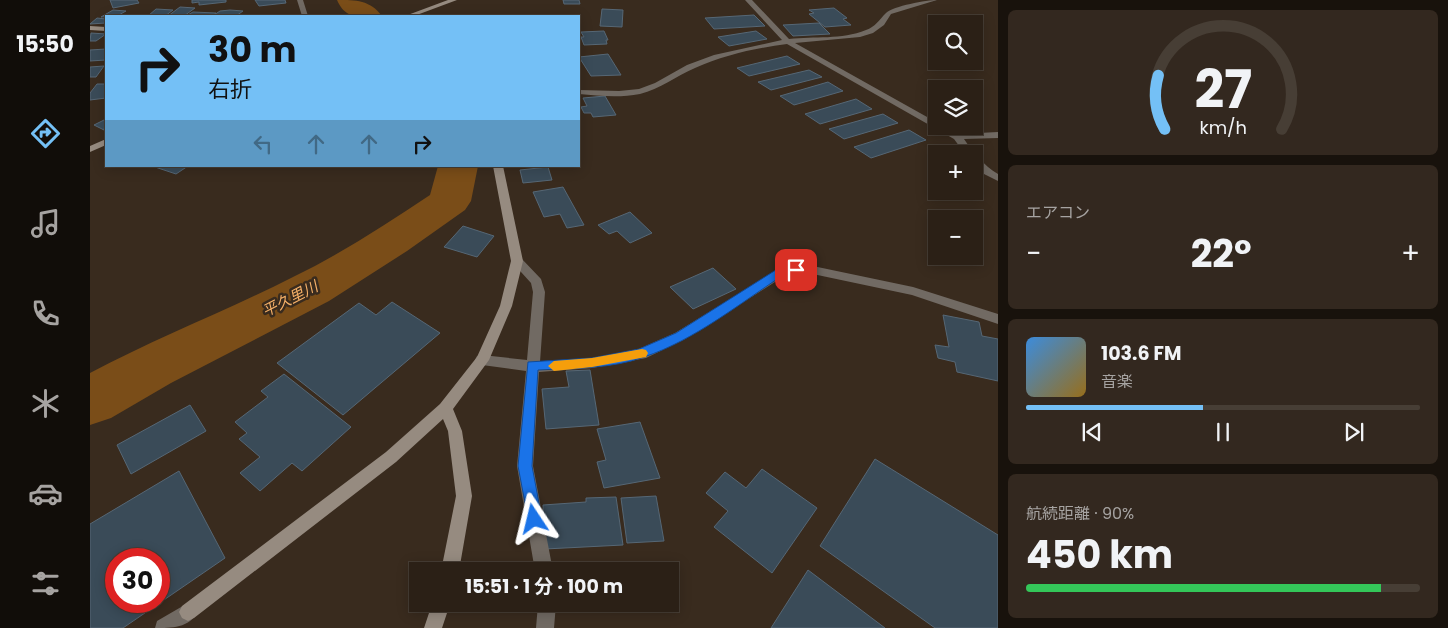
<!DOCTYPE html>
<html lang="ja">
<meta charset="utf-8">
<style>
body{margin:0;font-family:Poppins,"Noto Sans JP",sans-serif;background:#33281f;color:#f1f3f6;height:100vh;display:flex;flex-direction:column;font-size:19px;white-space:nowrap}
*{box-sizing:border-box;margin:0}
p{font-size:16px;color:#a6a3a1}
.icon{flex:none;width:28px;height:28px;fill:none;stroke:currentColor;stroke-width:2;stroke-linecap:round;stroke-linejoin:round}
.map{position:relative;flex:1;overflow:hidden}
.sheet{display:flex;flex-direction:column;gap:10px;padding:10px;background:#18120c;width:450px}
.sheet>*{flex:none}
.top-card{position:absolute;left:15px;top:15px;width:475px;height:152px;border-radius:0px;box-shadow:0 2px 12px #0003,0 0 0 1px #473e35;background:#74c0f6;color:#111;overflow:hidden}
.fabs{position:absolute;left:838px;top:15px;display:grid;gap:10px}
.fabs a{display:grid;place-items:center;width:55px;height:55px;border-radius:0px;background:#2b2016;box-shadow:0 2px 12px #0003,0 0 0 1px #473e35;font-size:25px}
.speed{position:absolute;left:15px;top:548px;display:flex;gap:10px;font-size:25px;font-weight:700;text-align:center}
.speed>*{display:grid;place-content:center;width:65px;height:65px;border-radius:50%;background:#2b2016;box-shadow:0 2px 12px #0003,0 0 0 1px #473e35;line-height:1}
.speed .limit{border:8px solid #d22;background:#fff;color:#111}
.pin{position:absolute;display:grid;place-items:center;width:42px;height:42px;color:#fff;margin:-21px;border-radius:10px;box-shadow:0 2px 8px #0006}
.me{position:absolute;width:55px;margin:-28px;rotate:350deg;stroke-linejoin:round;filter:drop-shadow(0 0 4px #0008)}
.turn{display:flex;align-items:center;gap:18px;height:105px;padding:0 20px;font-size:22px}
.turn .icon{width:65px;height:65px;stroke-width:2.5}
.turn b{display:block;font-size:35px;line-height:42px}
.lanes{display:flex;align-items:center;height:48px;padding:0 20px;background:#0003;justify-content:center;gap:25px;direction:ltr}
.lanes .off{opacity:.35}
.big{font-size:38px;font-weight:700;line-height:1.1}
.sheet .widget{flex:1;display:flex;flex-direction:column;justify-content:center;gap:8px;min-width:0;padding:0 18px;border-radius:8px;background:#33281f}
.sheet .dial{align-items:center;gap:0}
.dial svg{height:130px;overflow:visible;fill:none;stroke:#473e35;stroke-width:7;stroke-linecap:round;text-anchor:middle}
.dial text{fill:#f1f3f6;stroke:none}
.song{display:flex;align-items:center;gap:15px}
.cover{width:60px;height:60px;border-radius:8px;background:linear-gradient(135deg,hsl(210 70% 55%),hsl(40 70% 35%))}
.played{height:5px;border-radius:2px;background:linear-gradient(90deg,#74c0f6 45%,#473e35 45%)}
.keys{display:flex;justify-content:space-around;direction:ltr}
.heat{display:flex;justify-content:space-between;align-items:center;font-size:28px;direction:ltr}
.charge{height:8px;border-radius:4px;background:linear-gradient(90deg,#34c759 90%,#473e35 0)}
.trip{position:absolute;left:319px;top:562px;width:270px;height:50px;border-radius:0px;background:#2b2016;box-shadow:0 2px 12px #0003,0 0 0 1px #473e35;font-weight:700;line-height:50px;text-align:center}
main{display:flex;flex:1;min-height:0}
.dock{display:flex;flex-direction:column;width:90px;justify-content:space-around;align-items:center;background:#110d09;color:#a6a3a1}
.dock .icon{width:35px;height:35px}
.dock .selected{color:#74c0f6}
.dock b{font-size:22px;color:#f1f3f6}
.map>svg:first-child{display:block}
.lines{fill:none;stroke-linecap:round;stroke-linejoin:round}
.river{fill:#7a4d18;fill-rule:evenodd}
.building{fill:#3a4b58;stroke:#566775;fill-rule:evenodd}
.lane{fill:#716a63;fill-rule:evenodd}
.street{fill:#716a63;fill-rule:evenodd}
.secondary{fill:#968b80;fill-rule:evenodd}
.route{fill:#1a73e8;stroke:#114b97}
.slow{fill:#f59e0b}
.labels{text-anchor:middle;stroke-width:5;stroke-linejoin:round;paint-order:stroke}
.water-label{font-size:15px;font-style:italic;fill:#f5b068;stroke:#392b1e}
</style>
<main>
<nav class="dock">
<b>15:50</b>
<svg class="icon selected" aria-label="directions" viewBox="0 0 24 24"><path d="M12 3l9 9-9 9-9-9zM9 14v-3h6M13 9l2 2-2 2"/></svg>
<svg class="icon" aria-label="music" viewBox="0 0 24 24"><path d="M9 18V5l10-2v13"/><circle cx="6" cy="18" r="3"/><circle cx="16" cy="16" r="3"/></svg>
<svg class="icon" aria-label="phone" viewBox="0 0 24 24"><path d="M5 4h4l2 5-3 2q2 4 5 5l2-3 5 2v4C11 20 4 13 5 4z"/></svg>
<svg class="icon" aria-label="climate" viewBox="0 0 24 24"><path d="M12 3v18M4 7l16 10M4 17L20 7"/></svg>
<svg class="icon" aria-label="car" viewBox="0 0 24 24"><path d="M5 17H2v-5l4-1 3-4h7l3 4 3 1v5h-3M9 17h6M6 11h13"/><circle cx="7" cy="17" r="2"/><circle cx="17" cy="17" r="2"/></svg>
<svg class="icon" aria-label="filters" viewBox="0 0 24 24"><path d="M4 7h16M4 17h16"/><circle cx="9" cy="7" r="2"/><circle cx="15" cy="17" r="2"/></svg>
</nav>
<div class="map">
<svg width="908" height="628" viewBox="0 0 908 628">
<rect width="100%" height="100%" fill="#392b1e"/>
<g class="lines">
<path class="river" d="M247,0C266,0 280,0 292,16C272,17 256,21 247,0Z
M348,166H388L381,201L375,210L317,251L239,301L81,383L21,418L0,425V373C66,338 136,311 203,277C251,254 296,224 340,195Z"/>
</g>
<path class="building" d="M20,0H47L49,3L23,8Z
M102,0H136V2L109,5V2L102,3Z
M165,0H195L196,3L169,6Z
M473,0H489L490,4H474Z
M90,7L105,8L94,16H78Z
M744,8L757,18L753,19L761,25L735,27L719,14L724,13L719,10Z
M66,9L83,10L75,16H58Z
M512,9L533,10L532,27L510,26Z
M23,10L36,11L27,16L11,17Z
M140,10L153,11L146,16L124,15L130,11Z
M103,12L126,13L122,16H96Z
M664,15L675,26L624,29L615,18Z
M7,18L16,19V23L0,24Z
M729,23L740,34L703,36L693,25Z
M514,31L518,40H516L517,44L494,45L491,37H494L491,32Z
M666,31L677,39L639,46L628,37Z
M1,33L16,34L6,41H0Z
M16,49V60L0,61V50Z
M518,54L531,75L501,76L489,57Z
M697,56L710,64L659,76L647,68Z
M14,66L6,77H0V67Z
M719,70L732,77L681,90L668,82Z
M738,82L753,91L704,105L690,96Z
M7,84H16V98L0,100V93Z
M515,96L526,115L503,117L501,113H494L491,107L497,106L493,98Z
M766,99L782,109L730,124L715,114Z
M793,114L808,123L754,139L739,129Z
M16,119L14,130L4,125Z
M819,130L836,140L781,158L764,147Z
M62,166H98L86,174Z
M458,167L462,180L433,183L430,170Z
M473,187L494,225L477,228L470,214L454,217L443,192Z
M540,212L562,233L540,243L527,231L519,234L508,225Z
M373,226L404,236L387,257L354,247Z
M623,268L646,289L603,309L580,287Z
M302,302L350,333L253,415L187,363L269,303L286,315Z
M853,315L889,322L892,336L908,339V381L867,372L865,362L848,358L845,345L859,347Z
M500,370L509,425L456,429L452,389L479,387L476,371Z
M194,374L261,427L212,471L202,463L170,491L150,473L170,457L149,439L157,433L145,422L178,397L171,391Z
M100,405L116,431L41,474L27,445Z
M550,422L570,478L514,488L507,462L516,460L507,429Z
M785,459L908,535V628H845L730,546Z
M672,469L727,508L682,573L624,527L638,511L616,493L635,472L656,488Z
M89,471L135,558L33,628H0V524ZM26,559H69V601H26Z
M566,496L574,541L537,543L531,498Z
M526,497L533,545L455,549L453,505L496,502V498Z
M718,570L795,628H681Z"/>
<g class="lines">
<path class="lane" d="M207,0H213L218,16H212Z"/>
<path class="street" d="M655,0H662L699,39C725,36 751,40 776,30C785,27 789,20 796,13C803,6 837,0 847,0L801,14L794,25L783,33L770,37L705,43L846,122V126H855L869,134L908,132V138L874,139C883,152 894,166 908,174V181L894,174L884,163V154H875L864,139L697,44C666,48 634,55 605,68C586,76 570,89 550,94C530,98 509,96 489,94V90L529,91L549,89L565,83L597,65L624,55L692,40Z
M427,257L431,258L451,279L455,292L450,362L502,358L549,349L585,333L693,267L718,265L823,287L908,314V324L822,295L718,273L696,275L595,339L556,358L502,368L449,372L443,466L463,571H445L427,466L436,371L392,365L387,364L385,360L387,356L392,355L437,360L443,292L441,283L421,261Z
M98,603L104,606L107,612C100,628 81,628 65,628L67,621Z
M448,604H466L464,628H446Z"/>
<path class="secondary" d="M358,0H367L324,16H315Z
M0,26L16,27V31L0,30Z
M16,139V145L0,152V146Z
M403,166H413L433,261L422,306L399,360L363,409L372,431L382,496L369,571H351L366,496L358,431L353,419L306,462L104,618L98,621L92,618L89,612L92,606L296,452L350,404L387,357L410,306L421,261Z
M342,604H360L352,628H334Z"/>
</g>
<path class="route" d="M706,266L711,270L709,272L695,274C650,303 605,340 554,357C521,369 483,368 448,370L442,466L452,519L450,524L444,526L439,524L428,466L438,362L502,358L549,349L586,333L689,268Z"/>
<path class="slow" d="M552,349L556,350L558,353L556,357L502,367L464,371L458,366L464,361L502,358Z"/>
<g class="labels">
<g class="water-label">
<text transform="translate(200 299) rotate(-27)" y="5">平久里川</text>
</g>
</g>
</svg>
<div class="fabs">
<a><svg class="icon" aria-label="search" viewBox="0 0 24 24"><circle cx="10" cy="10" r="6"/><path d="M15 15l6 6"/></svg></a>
<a><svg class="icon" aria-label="layers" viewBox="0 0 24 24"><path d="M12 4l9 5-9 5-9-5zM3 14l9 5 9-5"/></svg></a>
<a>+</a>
<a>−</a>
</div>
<div class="speed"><div class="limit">30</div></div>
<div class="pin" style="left:706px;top:270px;background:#d93025"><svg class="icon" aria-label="arrive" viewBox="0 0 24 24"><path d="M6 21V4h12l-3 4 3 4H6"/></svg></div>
<svg class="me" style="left:444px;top:519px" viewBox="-20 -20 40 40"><path d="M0-17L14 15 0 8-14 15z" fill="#1a73e8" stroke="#fff" stroke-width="4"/></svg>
<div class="trip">15:51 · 1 分 · 100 m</div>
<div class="top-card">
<div class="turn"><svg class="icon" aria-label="right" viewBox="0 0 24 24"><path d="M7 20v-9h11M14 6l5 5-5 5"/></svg><div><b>30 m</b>右折</div></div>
<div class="lanes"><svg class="icon off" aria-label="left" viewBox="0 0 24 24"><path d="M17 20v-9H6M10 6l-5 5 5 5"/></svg><svg class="icon off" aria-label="ahead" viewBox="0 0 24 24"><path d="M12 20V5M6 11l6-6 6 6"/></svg><svg class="icon off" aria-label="ahead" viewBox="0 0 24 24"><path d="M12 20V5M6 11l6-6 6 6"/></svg><svg class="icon" aria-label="right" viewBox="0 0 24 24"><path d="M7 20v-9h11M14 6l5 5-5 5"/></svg></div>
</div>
</div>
<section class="sheet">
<div class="widget dial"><svg viewBox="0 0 100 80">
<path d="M14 69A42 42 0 1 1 86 69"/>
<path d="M14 69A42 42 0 0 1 10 36" stroke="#74c0f6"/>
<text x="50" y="56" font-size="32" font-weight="700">27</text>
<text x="50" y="72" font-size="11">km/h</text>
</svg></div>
<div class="widget"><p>エアコン</p>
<div class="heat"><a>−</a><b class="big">22°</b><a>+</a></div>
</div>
<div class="widget">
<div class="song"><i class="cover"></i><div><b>103.6 FM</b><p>音楽</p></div></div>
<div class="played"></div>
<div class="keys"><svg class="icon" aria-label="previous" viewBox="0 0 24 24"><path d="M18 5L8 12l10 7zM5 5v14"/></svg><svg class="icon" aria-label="pause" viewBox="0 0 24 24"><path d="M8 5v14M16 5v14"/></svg><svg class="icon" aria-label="next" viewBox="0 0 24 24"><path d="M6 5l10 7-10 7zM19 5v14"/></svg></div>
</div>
<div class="widget"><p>航続距離 · 90%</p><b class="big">450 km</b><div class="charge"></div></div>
</section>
</main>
